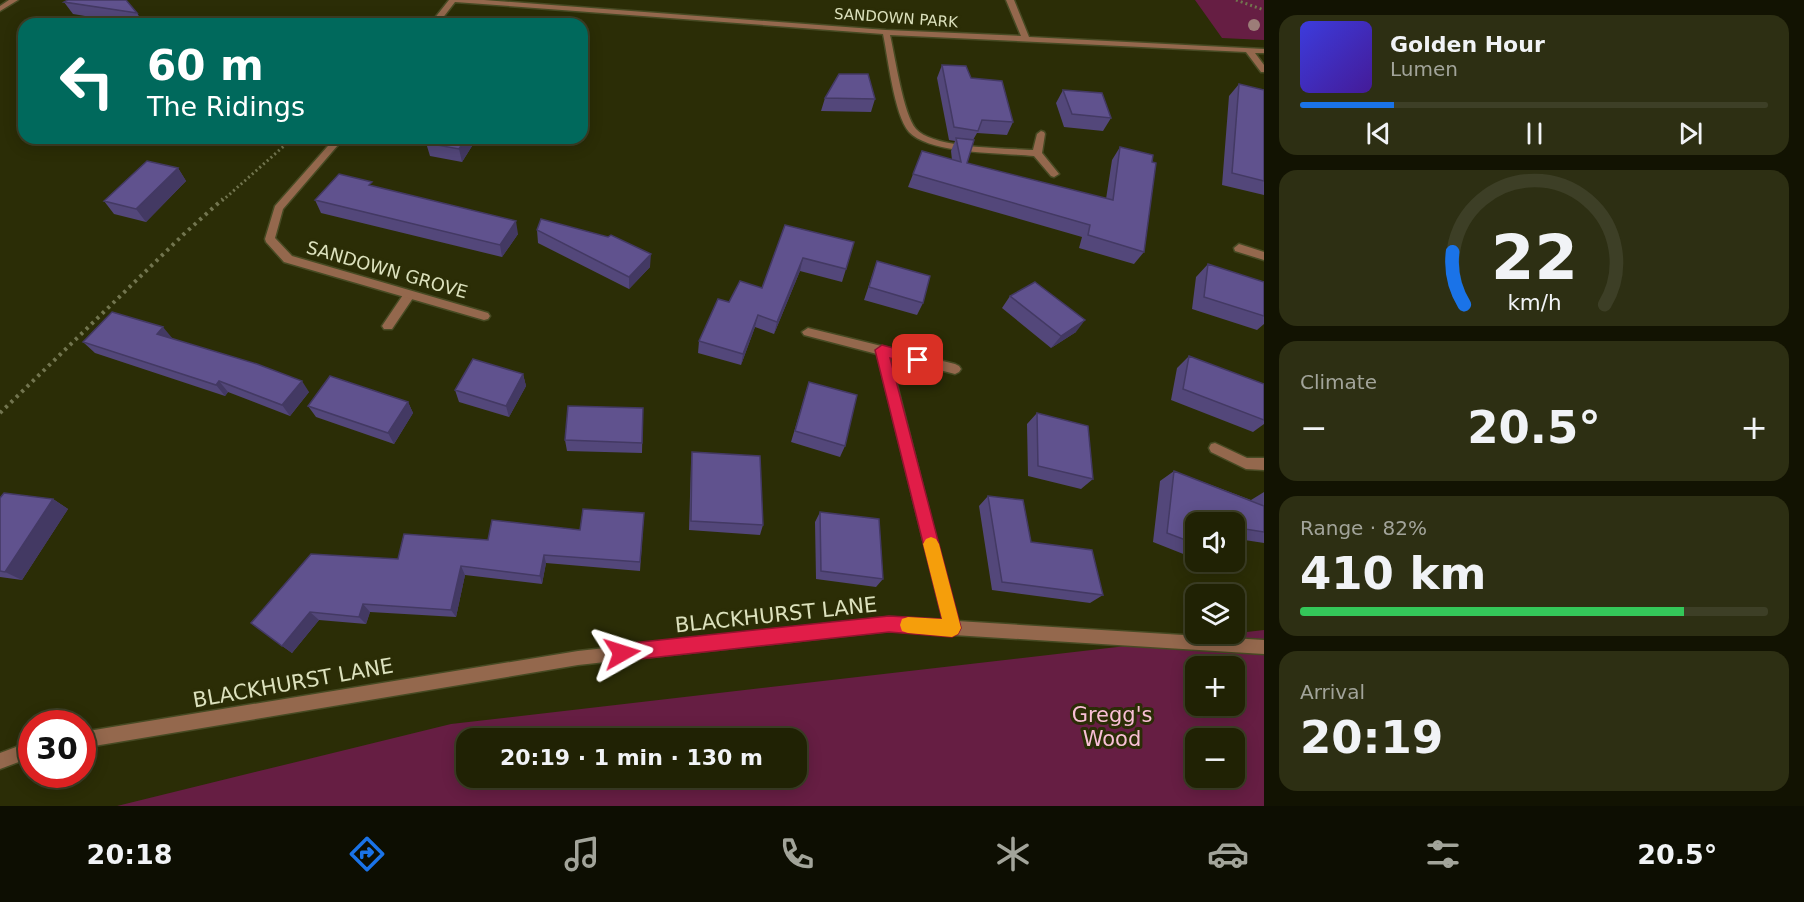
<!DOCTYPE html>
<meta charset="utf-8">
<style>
body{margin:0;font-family:"DejaVu Sans",sans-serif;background:#2d2f13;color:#f1f3f6;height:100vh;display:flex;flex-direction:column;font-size:22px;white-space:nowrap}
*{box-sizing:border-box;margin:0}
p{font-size:20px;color:#a2a49a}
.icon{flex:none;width:33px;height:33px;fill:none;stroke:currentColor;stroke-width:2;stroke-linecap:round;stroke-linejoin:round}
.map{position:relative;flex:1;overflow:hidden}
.side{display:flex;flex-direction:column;gap:15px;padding:15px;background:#121302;width:540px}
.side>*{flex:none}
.top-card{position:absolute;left:18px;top:18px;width:570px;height:126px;border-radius:18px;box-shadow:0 3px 15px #0003,0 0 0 2px #3d3f26;background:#00695c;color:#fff;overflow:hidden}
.controls{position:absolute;left:1185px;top:512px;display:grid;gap:12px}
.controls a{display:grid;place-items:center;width:60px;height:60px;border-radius:12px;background:#202204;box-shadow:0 3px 15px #0003,0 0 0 2px #3d3f26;font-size:30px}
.speed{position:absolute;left:18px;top:710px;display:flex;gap:12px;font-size:30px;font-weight:700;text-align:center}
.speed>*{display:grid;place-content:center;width:78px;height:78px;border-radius:50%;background:#202204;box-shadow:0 3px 15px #0003,0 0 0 2px #3d3f26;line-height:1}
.speed .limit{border:9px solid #d22;background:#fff;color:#111}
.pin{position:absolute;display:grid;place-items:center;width:51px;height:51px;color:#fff;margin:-26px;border-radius:12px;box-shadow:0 3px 9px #0006}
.me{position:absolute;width:66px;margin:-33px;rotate:84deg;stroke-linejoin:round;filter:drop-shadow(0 0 4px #0008)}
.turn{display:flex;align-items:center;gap:21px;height:126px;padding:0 30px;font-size:27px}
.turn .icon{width:78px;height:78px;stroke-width:2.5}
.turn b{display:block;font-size:42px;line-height:51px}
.big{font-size:45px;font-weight:700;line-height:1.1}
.side .widget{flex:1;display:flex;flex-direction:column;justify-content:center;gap:9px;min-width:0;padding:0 21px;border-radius:18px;background:#2d2f13}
.side .dial{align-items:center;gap:0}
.dial svg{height:156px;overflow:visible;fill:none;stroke:#3d3f26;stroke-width:7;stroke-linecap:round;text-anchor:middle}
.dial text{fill:#f1f3f6;stroke:none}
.song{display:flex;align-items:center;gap:18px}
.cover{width:72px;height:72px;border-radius:9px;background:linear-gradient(135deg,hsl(240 70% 55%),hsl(260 70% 35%))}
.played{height:6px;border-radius:3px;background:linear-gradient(90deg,#1a73e8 20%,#3d3f26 20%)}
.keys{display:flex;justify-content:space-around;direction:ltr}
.heat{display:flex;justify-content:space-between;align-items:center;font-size:33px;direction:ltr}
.charge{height:9px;border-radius:4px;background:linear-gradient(90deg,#34c759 82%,#3d3f26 0)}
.trip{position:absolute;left:456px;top:728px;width:351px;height:60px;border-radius:18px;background:#202204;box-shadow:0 3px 15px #0003,0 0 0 2px #3d3f26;font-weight:700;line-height:60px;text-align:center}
.menu{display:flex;height:96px;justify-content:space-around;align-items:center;background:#0d0e02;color:#a2a49a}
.menu .icon{width:42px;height:42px}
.menu .active{color:#1a73e8}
.menu b{font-size:27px;color:#f1f3f6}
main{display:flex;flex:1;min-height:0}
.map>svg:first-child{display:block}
.green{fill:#661e43;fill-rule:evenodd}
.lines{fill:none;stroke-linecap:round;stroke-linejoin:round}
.service-casing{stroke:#474a23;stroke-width:3}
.minor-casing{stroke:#474a23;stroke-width:3}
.path-far1{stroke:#72754f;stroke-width:3;stroke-dasharray:2 3;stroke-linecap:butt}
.path{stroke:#72754f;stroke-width:4;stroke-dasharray:3 4.5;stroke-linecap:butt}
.service{fill:#94684d;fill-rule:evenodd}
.minor{fill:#94684d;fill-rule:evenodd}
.tree{fill:#9c7d78}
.wall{fill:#53477a}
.shaded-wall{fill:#433963}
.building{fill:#60528e;stroke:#433963;stroke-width:1.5}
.route{fill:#e11d48;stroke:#92132f;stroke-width:1.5}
.slow{fill:#f59e0b}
.labels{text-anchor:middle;stroke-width:6;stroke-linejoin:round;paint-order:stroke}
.far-street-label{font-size:15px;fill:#dce1bd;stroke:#2b2d06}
.street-label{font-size:18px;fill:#dce1bd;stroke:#2b2d06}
.near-street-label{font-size:21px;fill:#dce1bd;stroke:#2b2d06}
.near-park-label{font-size:21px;fill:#f9bfd6;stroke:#2b2d06}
</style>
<main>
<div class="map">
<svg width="1264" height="806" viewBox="0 0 1264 806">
<rect width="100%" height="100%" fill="#2b2d06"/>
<path class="green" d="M1195,0H1264V40L1222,38Z
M1264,630V806H117L451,724ZM1196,666H1234V705H1196ZM466,738H796V777H466ZM1196,738H1234V777H1196Z"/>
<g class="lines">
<g class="service-casing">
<path id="service" d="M1239,244L1264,252V260L1235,251L1234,248Z
M409,291L413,292L414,295L413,298L392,329H384L382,326L384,323L405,292Z
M1215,443L1247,458H1264V470L1246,469L1211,452L1209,448L1211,444Z"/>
</g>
<g class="minor-casing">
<path id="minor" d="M9,0H18L0,11V6Z
M449,0H484L886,30L1021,36L1006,0H1014L1029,37L1264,49V53H1255L1264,65V72H1261L1246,52L890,35C895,56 903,114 916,129C934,149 1006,148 1033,150L1037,134L1041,131L1044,132L1045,134L1042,153L1059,174L1054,177L1051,176L1034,156C1005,153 929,154 909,132C894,115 888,57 883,34L455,2L438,24H430Z
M335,138H344L283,209L275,238L292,256L488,313L490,316L488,319L484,320L284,262L266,242L265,239L275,206Z
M808,328L955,364L959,366L961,369L959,372L955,374L890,357L957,621L1264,640V654L889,631L578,665L82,748V732L578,651L889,617L943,620L877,354L804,335L802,332Z
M32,741V757L0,769V753Z"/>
</g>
<path class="path-far1" d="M1236,0L1264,10
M222,201L293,138"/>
<path class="path" d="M0,413L184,234L223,199"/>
<use href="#service" class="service"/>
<use href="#minor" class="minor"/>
</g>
<circle class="tree" cx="1254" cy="25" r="6"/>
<path class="wall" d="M64,2L137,13L144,24H133L73,14Z
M942,65L971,78L1013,122L1007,135L977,133L973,140L967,163L1106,199L1112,160L1120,147L1144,252L1134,264L1079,248L1082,237L908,187L922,151L952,160L951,151L955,141L949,140L937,78Z
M1239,84L1264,90V195L1222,185L1229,96Z
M1063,90L1111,118L1103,131L1064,127L1056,103Z
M825,98L875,99L871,112L821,111Z
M430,138H477L462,162L430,156L426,143Z
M178,168L186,181L146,222L114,214L104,201Z
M373,186L518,234L502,257L321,213L315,200Z
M785,225L846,269L842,282L800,271L774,334L755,327L741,365L698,353L699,341L729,302L762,288Z
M537,230L650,267L629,289L538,243Z
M877,261L923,303L917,315L864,300Z
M1208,264L1264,282V324L1257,330L1192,309L1196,277Z
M1010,296L1076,332L1051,348L1002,308Z
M173,339L309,392L290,416L228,392L225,396L95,353L83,342Z
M1189,356L1264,384V424L1253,432L1171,400L1177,368Z
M523,374L526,386L509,417L459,402L455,390Z
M809,382L845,446L840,457L791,442Z
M408,402L413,413L394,444L316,417L308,406Z
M643,408L642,453L567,451L565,440Z
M1037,413L1093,479L1081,489L1028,476L1027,424Z
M692,452L763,525L760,535L689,530L691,462Z
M1174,471L1251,500L1264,492V543L1238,539L1237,561L1221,570L1199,561H1234V522H1196V559L1153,542L1160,481Z
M988,496L1031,542L1103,595L1090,603L992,590L979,506Z
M0,498L53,499L68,509L22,580L0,577Z
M820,512L883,579L876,587L816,579L815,522Z
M644,513L640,571L546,563L542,584L465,575L456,617L370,612L366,624L319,620L292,653L251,623L398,559L488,540L580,530Z"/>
<path class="shaded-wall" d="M466,138H477L462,162L459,149Z
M178,168L186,181L146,222L136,209Z
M516,221L518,234L502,257L500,245Z
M651,254L650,267L629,289V277Z
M803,258L800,271L774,334L777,322Z
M758,315L755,327L741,365L743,354Z
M1085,320L1076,332L1051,348L1061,336Z
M163,327L173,339L157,334Z
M523,374L526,386L509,417L506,406Z
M219,381L228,392L225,396L216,385Z
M302,381L309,392L290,416L282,405Z
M408,402L413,413L394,444L388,433Z
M53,499L68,509L22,580L5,572Z
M544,555L546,563L542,584L540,576Z
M461,566L465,575L456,617L451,610Z
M363,604L370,612L366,624L359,617Z
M310,612L319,620L292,653L282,646Z"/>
<path class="building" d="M68,0H126L137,13L64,2Z
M942,65L966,66L971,78L1002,81L1013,122L982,120L978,131L954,127Z
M839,74H868L875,99L825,98Z
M1239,84L1264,90V181L1232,173Z
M1063,90L1102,93L1111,118L1072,114Z
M430,138H466L459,149L426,143Z
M956,138L974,140L967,163L1113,200L1120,147L1153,155L1152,162L1156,163L1144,252L1088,235L1090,225L913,174L922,151L961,162Z
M147,161L178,168L136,209L104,201Z
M339,174L372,182L369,185L516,221L500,245L315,200Z
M541,219L608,237L611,235L651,254L629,277L537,230Z
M785,225L854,242L846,269L803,258L777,322L758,315L743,354L699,341L718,299L729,302L740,281L762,288Z
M877,261L930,276L923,303L869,287Z
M1208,264L1264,282V316L1204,297Z
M1035,282L1085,320L1061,336L1010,296Z
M112,312L163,327L157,334L257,364L302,381L282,405L219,381L216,385L83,342Z
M1189,356L1264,384V420L1183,389Z
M473,359L523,374L506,406L455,390Z
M330,376L408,402L388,433L308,406Z
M809,382L857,395L845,446L795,431Z
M568,406L643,408L642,443L565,440Z
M1037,413L1088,426L1093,479L1038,466Z
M692,452L760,456L763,525L691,521Z
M1174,471L1264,506V532L1239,528L1237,561L1234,560V522H1196V544L1167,533Z
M4,493L53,499L5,572L0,571V498Z
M988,496L1023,500L1031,542L1092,550L1103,595L1002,582Z
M583,509L644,513L640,562L544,555L540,576L461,566L451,610L363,604L359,617L310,612L282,646L251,623L311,554L398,559L404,534L488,540L492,520L580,530Z
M820,512L879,519L883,579L821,571Z"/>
<path class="route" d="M882,345L923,356L925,360L918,365L890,358L961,628L958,634L952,637L889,632L622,661L616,659L614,653L616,647L622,644L889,616L942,619L875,350Z"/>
<path class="slow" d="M931,537L936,539L939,544L961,628L958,634L952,637L908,633L902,631L900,625L902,619L908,617L942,619L923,544L926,539Z"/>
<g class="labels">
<g class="far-street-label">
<text transform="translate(896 18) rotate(4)" y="5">SANDOWN PARK</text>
</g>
<g class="street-label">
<text transform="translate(387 270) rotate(16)" y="6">SANDOWN GROVE</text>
</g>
<g class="near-street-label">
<text transform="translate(776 615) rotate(-6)" y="7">BLACKHURST LANE</text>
<text transform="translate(293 683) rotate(-10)" y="7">BLACKHURST LANE</text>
</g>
<g class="near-park-label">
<text x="1112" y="722">Gregg's<tspan x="1112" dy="24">Wood</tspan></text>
</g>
</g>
</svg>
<div class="controls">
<a><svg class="icon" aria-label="sound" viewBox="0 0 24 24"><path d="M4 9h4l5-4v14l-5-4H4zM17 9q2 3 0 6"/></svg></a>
<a><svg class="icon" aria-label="layers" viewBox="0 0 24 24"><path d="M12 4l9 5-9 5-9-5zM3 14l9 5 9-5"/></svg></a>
<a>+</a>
<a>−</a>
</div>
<div class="speed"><div class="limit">30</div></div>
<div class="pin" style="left:918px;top:360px;background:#d93025"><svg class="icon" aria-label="arrive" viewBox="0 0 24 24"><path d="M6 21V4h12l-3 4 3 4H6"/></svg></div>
<svg class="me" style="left:622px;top:653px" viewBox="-20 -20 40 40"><path d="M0-17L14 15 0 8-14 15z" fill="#e11d48" stroke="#fff" stroke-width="4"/></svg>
<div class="trip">20:19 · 1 min · 130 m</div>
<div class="top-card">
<div class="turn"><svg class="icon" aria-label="left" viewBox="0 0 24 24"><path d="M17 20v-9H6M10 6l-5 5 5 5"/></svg><div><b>60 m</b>The Ridings</div></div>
</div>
</div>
<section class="side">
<div class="widget">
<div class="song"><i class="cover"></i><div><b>Golden Hour</b><p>Lumen</p></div></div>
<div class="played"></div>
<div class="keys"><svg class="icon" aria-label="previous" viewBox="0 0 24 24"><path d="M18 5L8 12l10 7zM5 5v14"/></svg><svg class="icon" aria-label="pause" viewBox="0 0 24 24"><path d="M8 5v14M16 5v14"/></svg><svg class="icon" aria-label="next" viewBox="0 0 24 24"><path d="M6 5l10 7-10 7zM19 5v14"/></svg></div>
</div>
<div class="widget dial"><svg viewBox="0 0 100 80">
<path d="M14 69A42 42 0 1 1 86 69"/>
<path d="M14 69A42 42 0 0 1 8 42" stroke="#1a73e8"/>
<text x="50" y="56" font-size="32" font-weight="700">22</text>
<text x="50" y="72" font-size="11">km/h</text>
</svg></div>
<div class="widget"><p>Climate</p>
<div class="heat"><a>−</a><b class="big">20.5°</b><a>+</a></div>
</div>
<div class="widget"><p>Range · 82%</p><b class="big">410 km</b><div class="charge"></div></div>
<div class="widget"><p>Arrival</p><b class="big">20:19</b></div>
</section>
</main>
<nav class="menu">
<b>20:18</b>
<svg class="icon active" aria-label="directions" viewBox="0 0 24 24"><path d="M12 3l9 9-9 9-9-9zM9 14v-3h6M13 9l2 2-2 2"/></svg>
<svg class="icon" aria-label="music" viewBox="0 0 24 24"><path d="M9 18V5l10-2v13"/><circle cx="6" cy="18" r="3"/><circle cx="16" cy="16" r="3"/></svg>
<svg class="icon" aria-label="phone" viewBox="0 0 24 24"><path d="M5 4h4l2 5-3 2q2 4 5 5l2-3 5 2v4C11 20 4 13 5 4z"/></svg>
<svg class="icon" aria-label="climate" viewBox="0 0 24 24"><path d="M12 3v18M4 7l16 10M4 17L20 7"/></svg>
<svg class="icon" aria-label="car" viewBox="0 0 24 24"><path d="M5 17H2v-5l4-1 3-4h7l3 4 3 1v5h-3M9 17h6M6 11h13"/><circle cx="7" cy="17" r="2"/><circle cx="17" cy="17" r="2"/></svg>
<svg class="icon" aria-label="filters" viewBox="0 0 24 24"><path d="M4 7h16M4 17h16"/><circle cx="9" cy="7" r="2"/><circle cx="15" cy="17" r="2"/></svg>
<b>20.5°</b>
</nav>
